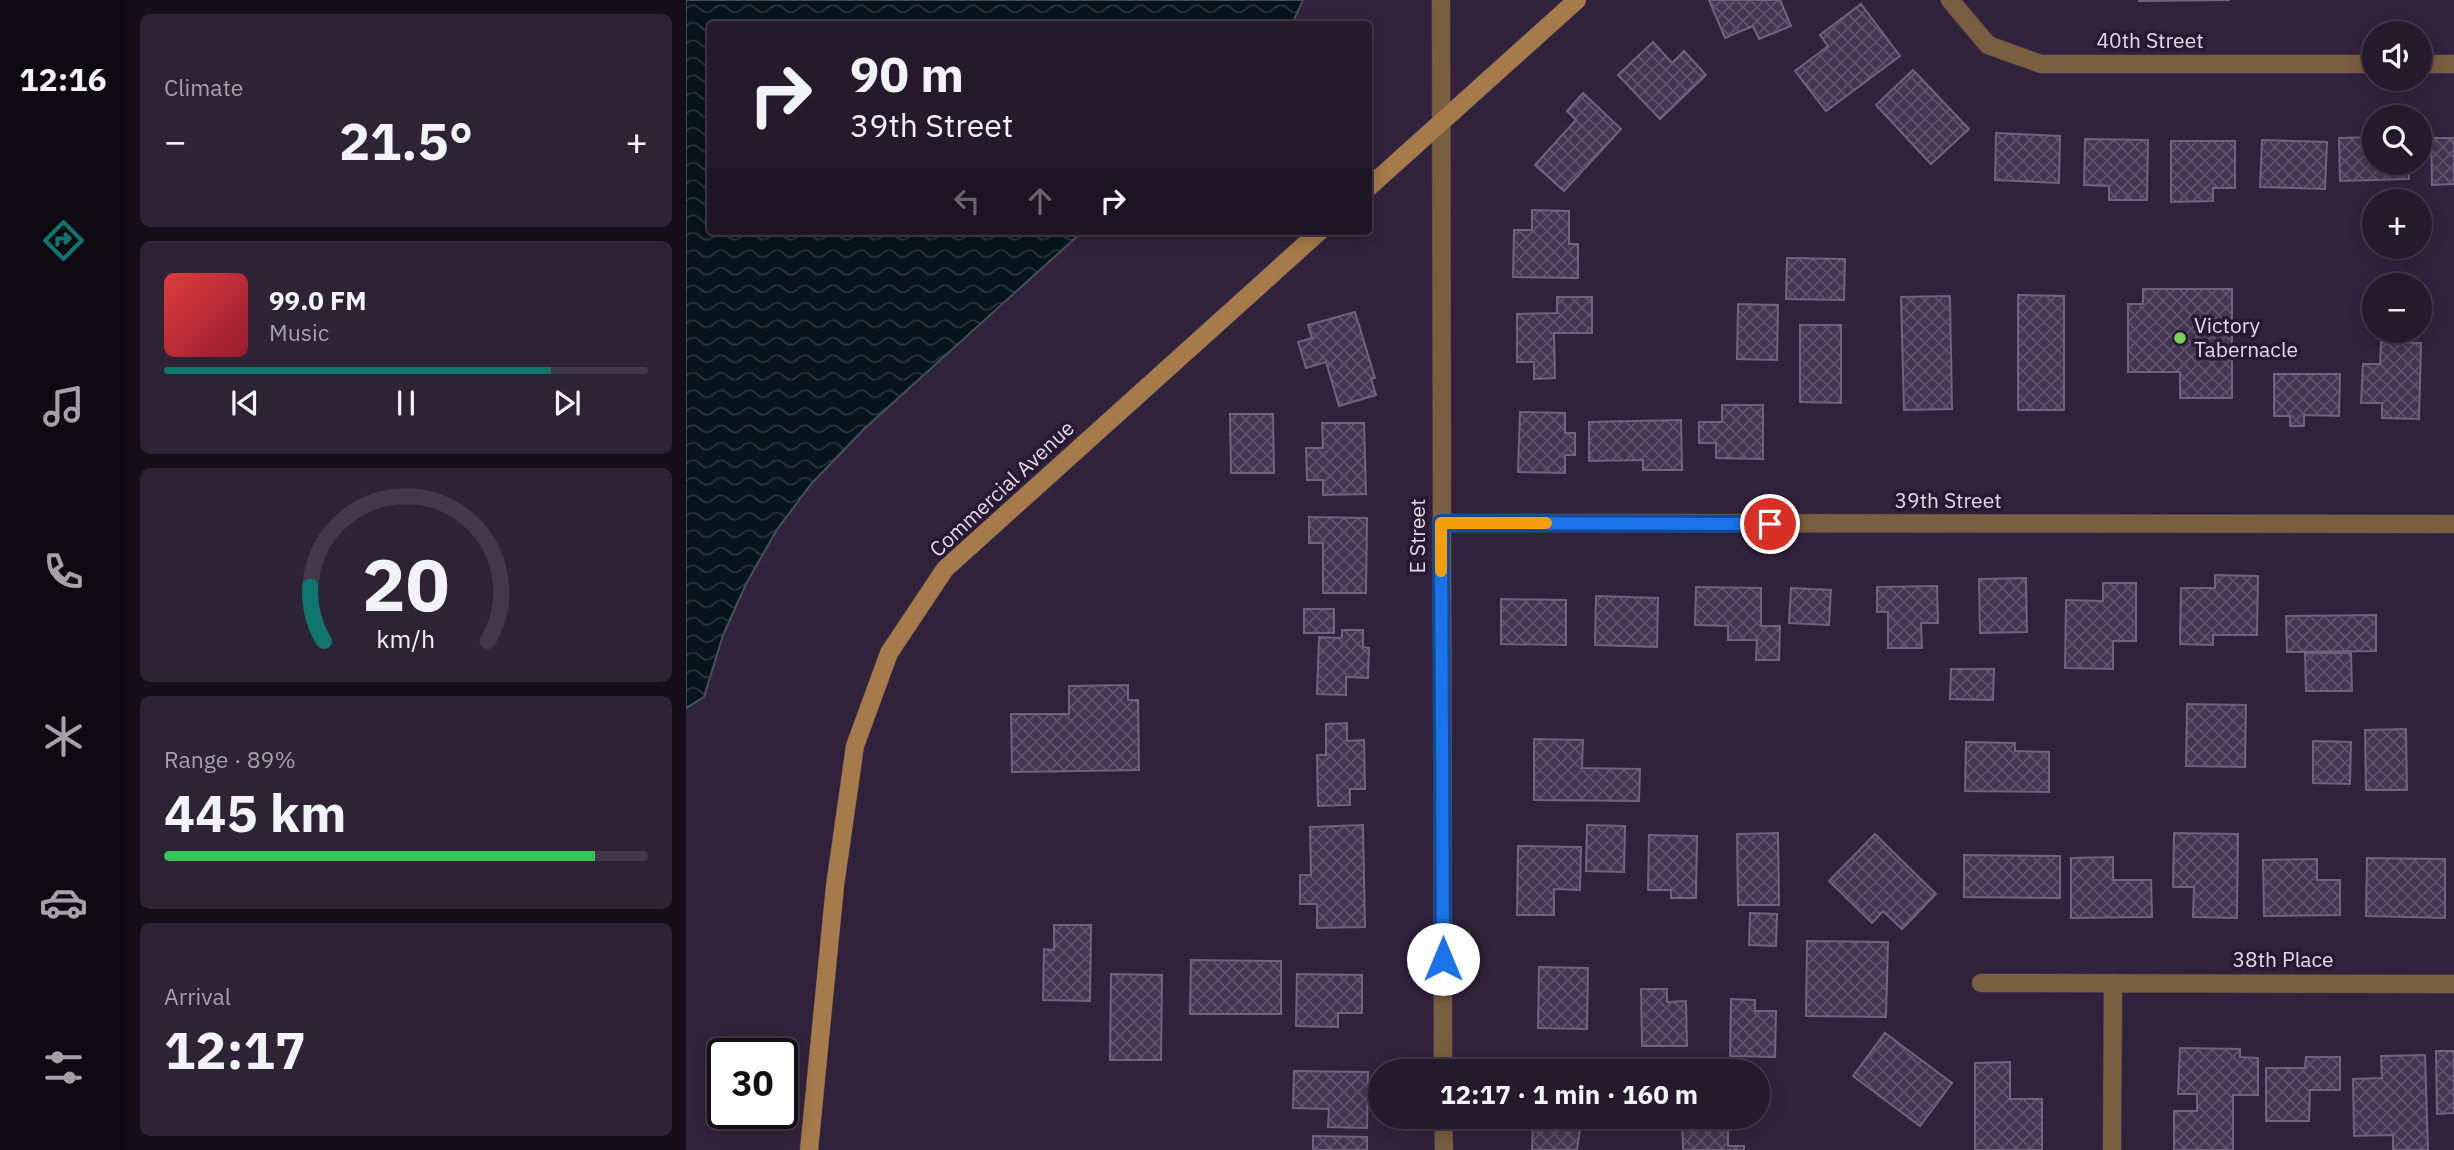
<!DOCTYPE html>
<meta charset="utf-8">
<style>
body{margin:0;font-family:"IBM Plex Sans",sans-serif;background:#2d2334;color:#f1f3f6;height:100vh;display:flex;flex-direction:column;font-size:26px;white-space:nowrap}
*{box-sizing:border-box;margin:0}
p{font-size:23px;color:#a3a1a9}
.icon{flex:none;width:38px;height:38px;fill:none;stroke:currentColor;stroke-width:2;stroke-linecap:round;stroke-linejoin:round}
.map{position:relative;flex:1;overflow:hidden}
.details{display:flex;flex-direction:column;gap:14px;padding:14px;background:#140e18;width:560px}
.details>*{flex:none}
.guide{position:absolute;left:21px;top:21px;width:665px;height:214px;border-radius:7px;box-shadow:0 4px 18px #0003,0 0 0 2px #423848;background:#251a2c;color:#f1f3f6;overflow:hidden}
.controls{position:absolute;left:1676px;top:21px;display:grid;gap:14px}
.controls a{display:grid;place-items:center;width:70px;height:70px;border-radius:50%;background:#251a2c;box-shadow:0 4px 18px #0003,0 0 0 2px #423848;font-size:35px}
.speed{position:absolute;left:21px;top:1038px;display:flex;gap:14px;font-size:35px;font-weight:700;text-align:center}
.speed>*{display:grid;place-content:center;width:91px;height:91px;border-radius:50%;background:#251a2c;box-shadow:0 4px 18px #0003,0 0 0 2px #423848;line-height:1}
.speed .limit{border:4px solid #111;border-radius:10px;background:#fff;color:#111}
.pin{position:absolute;display:grid;place-items:center;width:60px;height:60px;color:#fff;margin:-30px;border:4px solid #fff;border-radius:50%;box-shadow:0 2px 7px #0007}
.me{position:absolute;width:77px;margin:-38px;rotate:0deg;stroke-linejoin:round;filter:drop-shadow(0 0 5px #0008)}
.turn{display:flex;align-items:center;gap:24px;height:147px;padding:0 28px;font-size:32px}
.turn .icon{width:91px;height:91px;stroke-width:2.5}
.turn b{display:block;font-size:49px;line-height:60px}
.lanes{display:flex;align-items:center;height:66px;padding:0 28px;background:#0003;justify-content:center;gap:35px;direction:ltr}
.lanes .off{opacity:.35}
.big{font-size:52px;font-weight:800;line-height:1.1}
.details .widget{flex:1;display:flex;flex-direction:column;justify-content:center;gap:10px;min-width:0;padding:0 24px;border-radius:10px;background:#2d2334}
.details .dial{align-items:center;gap:0}
.dial svg{height:182px;overflow:visible;fill:none;stroke:#423848;stroke-width:7;stroke-linecap:round;text-anchor:middle}
.dial text{fill:#f1f3f6;stroke:none}
.song{display:flex;align-items:center;gap:21px}
.cover{width:84px;height:84px;border-radius:10px;background:linear-gradient(135deg,hsl(0 70% 55%),hsl(350 70% 35%))}
.played{height:7px;border-radius:4px;background:linear-gradient(90deg,#0f766e 80%,#423848 80%)}
.keys{display:flex;justify-content:space-around;direction:ltr}
.heat{display:flex;justify-content:space-between;align-items:center;font-size:38px;direction:ltr}
.charge{height:10px;border-radius:5px;background:linear-gradient(90deg,#34c759 89%,#423848 0)}
.trip{position:absolute;left:682px;top:1059px;width:402px;height:70px;border-radius:35px;background:#251a2c;box-shadow:0 4px 18px #0003,0 0 0 2px #423848;font-weight:800;line-height:70px;text-align:center}
main{display:flex;flex:1;min-height:0}
.tab-bar{display:flex;flex-direction:column;width:126px;justify-content:space-around;align-items:center;background:#0f0a12;color:#a3a1a9}
.tab-bar .icon{width:49px;height:49px}
.tab-bar .active{color:#0f766e}
.tab-bar b{font-size:32px;color:#f1f3f6}
.map>svg:first-child{display:block}
.water{fill:url(#water-waves);stroke:#475059;stroke-width:2}
.building{fill:url(#building-cross-hatch);stroke:#72627e;stroke-width:2}
.lines{fill:none;stroke-linecap:round;stroke-linejoin:round}
.street-casing{stroke:#4d3f57;stroke-width:19}
.secondary-casing{stroke:#4d3f57;stroke-width:19}
.street{stroke:#795e40;stroke-width:18}
.secondary{stroke:#a67a4a;stroke-width:18}
.route-casing{stroke:#114b97;stroke-width:18}
.route{stroke:#1a73e8;stroke-width:12}
.slow{stroke:#f59e0b;stroke-width:12}
.poi-dot{fill:#7ad157;stroke:#271931;stroke-width:2.5}
.labels{text-anchor:middle;stroke-width:7;stroke-linejoin:round;paint-order:stroke}
.street-label{font-size:21px;fill:#e2d9e9;stroke:#271931}
.poi-label{font-size:21px;fill:#e2d9e9;stroke:#271931;text-anchor:start}
</style>
<main>
<nav class="tab-bar">
<b>12:16</b>
<svg class="icon active" aria-label="directions" viewBox="0 0 24 24"><path d="M12 3l9 9-9 9-9-9zM9 14v-3h6M13 9l2 2-2 2"/></svg>
<svg class="icon" aria-label="music" viewBox="0 0 24 24"><path d="M9 18V5l10-2v13"/><circle cx="6" cy="18" r="3"/><circle cx="16" cy="16" r="3"/></svg>
<svg class="icon" aria-label="phone" viewBox="0 0 24 24"><path d="M5 4h4l2 5-3 2q2 4 5 5l2-3 5 2v4C11 20 4 13 5 4z"/></svg>
<svg class="icon" aria-label="climate" viewBox="0 0 24 24"><path d="M12 3v18M4 7l16 10M4 17L20 7"/></svg>
<svg class="icon" aria-label="car" viewBox="0 0 24 24"><path d="M5 17H2v-5l4-1 3-4h7l3 4 3 1v5h-3M9 17h6M6 11h13"/><circle cx="7" cy="17" r="2"/><circle cx="17" cy="17" r="2"/></svg>
<svg class="icon" aria-label="filters" viewBox="0 0 24 24"><path d="M4 7h16M4 17h16"/><circle cx="9" cy="7" r="2"/><circle cx="15" cy="17" r="2"/></svg>
</nav>
<section class="details">
<div class="widget"><p>Climate</p>
<div class="heat"><a>−</a><b class="big">21.5°</b><a>+</a></div>
</div>
<div class="widget">
<div class="song"><i class="cover"></i><div><b>99.0 FM</b><p>Music</p></div></div>
<div class="played"></div>
<div class="keys"><svg class="icon" aria-label="previous" viewBox="0 0 24 24"><path d="M18 5L8 12l10 7zM5 5v14"/></svg><svg class="icon" aria-label="pause" viewBox="0 0 24 24"><path d="M8 5v14M16 5v14"/></svg><svg class="icon" aria-label="next" viewBox="0 0 24 24"><path d="M6 5l10 7-10 7zM19 5v14"/></svg></div>
</div>
<div class="widget dial"><svg viewBox="0 0 100 80">
<path d="M14 69A42 42 0 1 1 86 69"/>
<path d="M14 69A42 42 0 0 1 8 45" stroke="#0f766e"/>
<text x="50" y="56" font-size="32" font-weight="700">20</text>
<text x="50" y="72" font-size="11">km/h</text>
</svg></div>
<div class="widget"><p>Range · 89%</p><b class="big">445 km</b><div class="charge"></div></div>
<div class="widget"><p>Arrival</p><b class="big">12:17</b></div>
</section>
<div class="map">
<svg width="1768" height="1150" viewBox="0 0 1768 1150">
<defs>
<pattern id="water-waves" width="16" height="10" patternUnits="userSpaceOnUse" patternTransform="scale(1.75)"><rect width="16" height="10" fill="#05151b"/><path d="M0 5q4-4 8 0t8 0" fill="none" stroke="#29363c"/></pattern>
<pattern id="building-cross-hatch" width="8" height="8" patternUnits="userSpaceOnUse" patternTransform="scale(1.75)"><rect width="8" height="8" fill="#443650"/><path d="M0 0l8 8M0 8l8-8" fill="none" stroke="#5f5269"/></pattern>
</defs>
<rect width="100%" height="100%" fill="#31223b"/>
<path class="water" d="M0,0H617L606,24H24V231H397L178,429L126,483L90,531L60,584L37,635L18,697L0,708Z"/>
<path class="building" d="M1023,0H1094L1105,26L1073,39L1067,26L1039,38Z
M1453,0H1544L1453,1Z
M1175,4L1214,56L1140,111L1109,71L1142,46L1134,35Z
M967,42L986,63L998,51L1020,75L974,119L932,75Z
M1227,70L1283,129L1245,164L1190,105Z
M897,93L935,129L878,191L849,165L890,120L881,111Z
M1310,133L1374,136L1373,183L1309,180Z
M1689,137V163H1723V179L1654,181L1653,138Z
M1745,138H1768V184L1746,185Z
M1399,139L1462,140L1461,200H1423V186L1398,185Z
M1576,140L1641,142L1639,189L1574,187Z
M1485,141H1549V188H1527V201L1485,202Z
M846,210L883,211V244H892V278L827,277L828,230H846Z
M1101,258L1159,259L1158,300L1100,299Z
M1457,289H1546V398H1494V372H1442V304H1457Z
M1332,295L1378,296V410H1332Z
M1264,296L1266,409L1218,410L1215,297Z
M871,297H906V333H868L869,378L848,379V362H831V314L871,313Z
M1052,304L1092,305L1091,360L1051,359Z
M669,312L689,378L685,379L690,395L653,406L640,362L620,368L612,342L626,338L622,325Z
M1114,325H1155V403L1114,402Z
M1695,342L1735,343L1733,419L1696,418V403H1675L1677,364H1694Z
M1588,374H1654L1653,416L1618,415V426H1604V416H1588Z
M1036,405H1077V459L1030,458V443H1013V422H1036Z
M834,412L879,413V433H889V455H879V473L832,472Z
M544,414H587L588,473H545Z
M995,420L996,470H957V460L903,461V422Z
M636,423H678L680,494L637,495V480H621L620,448H637Z
M623,517L681,518L680,593H637V543H623Z
M1529,575L1572,576L1571,635H1527V645L1494,644L1495,588H1529Z
M1340,578L1341,632L1294,633L1293,579Z
M1417,583H1450V641H1427V669L1379,668L1380,600L1417,601Z
M1251,586L1252,623H1235L1236,648H1202V612H1191V587Z
M1010,587L1075,588V626H1094L1093,660H1070L1071,640H1042V626L1009,625Z
M1105,588L1145,590L1143,625L1103,623Z
M910,596L972,598L971,647L909,645Z
M815,599L880,600V645L815,644Z
M618,609H648V633H618Z
M1690,615V651L1601,652L1600,616Z
M656,630H677V647L683,648L682,678L660,677V695L631,694L633,637L656,638Z
M1619,653H1665L1666,691H1620Z
M1265,669H1308L1307,700L1264,699Z
M442,685V700H452L453,770L326,772L325,714H383V686Z
M1501,704L1560,705L1559,767L1500,766Z
M661,723V741L678,740L679,789H664V805L632,806L631,755H640V724Z
M1720,729L1721,790H1680L1679,730Z
M848,739L897,740L896,768L954,769L953,801L848,800Z
M1627,741L1665,742L1664,784L1627,783Z
M1280,742L1329,743V751L1363,752V792L1279,791Z
M677,825L679,927L631,928V904H614V875H625L624,827Z
M901,825L939,826L938,872L900,871Z
M1092,833L1093,905H1052L1051,834Z
M1488,833L1552,834L1551,918L1507,917L1508,887H1487Z
M1189,834L1250,894L1216,929L1197,911L1186,923L1143,881Z
M963,835L1011,836L1010,898H985V890H962Z
M832,846L895,847L894,890L868,889V915H831Z
M1278,855L1374,856V898L1278,897Z
M1427,857V880H1465L1466,917L1385,918V858Z
M1681,858L1759,859V918L1680,916Z
M1631,859V880H1654V915L1578,916L1577,860Z
M1064,913L1091,914L1090,946L1063,945Z
M368,925H405L404,1001L357,1000L358,949L368,950Z
M1121,941L1202,942L1200,1017L1120,1016Z
M505,960L595,961V1014H504Z
M853,967L902,968L901,1029L852,1028Z
M425,974L476,975L475,1060H424Z
M611,974L676,975V1013H652V1027L610,1026Z
M955,989H981V1002L1000,1001L1001,1046H956Z
M1045,999L1069,1000V1011H1090L1089,1057L1044,1056Z
M1199,1033L1266,1083L1234,1126L1167,1076Z
M1494,1048L1554,1049V1057L1572,1058V1095H1547V1150H1488V1111H1511V1094H1492Z
M1750,1051H1768V1113L1751,1114Z
M1739,1055L1742,1150H1707V1135L1668,1136L1667,1079L1696,1078L1695,1056Z
M1620,1057H1654V1090H1624L1623,1121H1580V1068H1619Z
M1324,1062V1099H1356V1150H1289V1063Z
M608,1071L682,1072L681,1128L642,1127L643,1109L607,1108Z
M847,1116H896L891,1150H846Z
M996,1116H1042V1146H1058V1150H997Z
M627,1136L681,1137V1150H627Z"/>
<g class="lines">
<g class="street-casing">
<path id="street" d="M755,0L757,1071
M1264,0L1302,45L1355,64H1689
M1734,64H1768
M755,523L1768,524
M1295,983L1768,984
M757,1116L758,1150
M1426,1150L1427,983"/>
</g>
<g class="secondary-casing">
<path id="secondary" d="M682,188L891,0
M123,1150L149,886L169,746L203,653L259,569L634,231"/>
</g>
<use href="#street" class="street"/>
<use href="#secondary" class="secondary"/>
</g>
<g class="lines">
<g class="route-casing">
<path id="route" d="M757,959L755,523L1084,524"/>
</g>
<use href="#route" class="route"/>
<path class="slow" d="M755,571V523H860"/>
</g>
<circle class="poi-dot" cx="1494" cy="338" r="7"/>
<g class="labels">
<g class="street-label">
<text x="1464" y="48">40th Street</text>
<text transform="translate(316 489) rotate(-43)" y="7">Commercial Avenue</text>
<text x="1262" y="508">39th Street</text>
<text transform="translate(732 536) rotate(-90)" y="7">E Street</text>
<text x="1597" y="967">38th Place</text>
</g>
<g class="poi-label">
<text x="1508" y="333">Victory<tspan x="1508" dy="24">Tabernacle</tspan></text>
</g>
</g>
</svg>
<div class="controls">
<a><svg class="icon" aria-label="sound" viewBox="0 0 24 24"><path d="M4 9h4l5-4v14l-5-4H4zM17 9q2 3 0 6"/></svg></a>
<a><svg class="icon" aria-label="search" viewBox="0 0 24 24"><circle cx="10" cy="10" r="6"/><path d="M15 15l6 6"/></svg></a>
<a>+</a>
<a>−</a>
</div>
<div class="speed"><div class="limit">30</div></div>
<div class="pin" style="left:1084px;top:524px;background:#d93025"><svg class="icon" aria-label="arrive" viewBox="0 0 24 24"><path d="M6 21V4h12l-3 4 3 4H6"/></svg></div>
<svg class="me" style="left:757px;top:959px" viewBox="-20 -20 40 40"><circle r="19" fill="#fff"/><path d="M0-13L10 11 0 6-10 11z" fill="#1a73e8"/></svg>
<div class="trip">12:17 · 1 min · 160 m</div>
<div class="guide">
<div class="turn"><svg class="icon" aria-label="right" viewBox="0 0 24 24"><path d="M7 20v-9h11M14 6l5 5-5 5"/></svg><div><b>90 m</b>39th Street</div></div>
<div class="lanes"><svg class="icon off" aria-label="left" viewBox="0 0 24 24"><path d="M17 20v-9H6M10 6l-5 5 5 5"/></svg><svg class="icon off" aria-label="ahead" viewBox="0 0 24 24"><path d="M12 20V5M6 11l6-6 6 6"/></svg><svg class="icon" aria-label="right" viewBox="0 0 24 24"><path d="M7 20v-9h11M14 6l5 5-5 5"/></svg></div>
</div>
</div>
</main>
